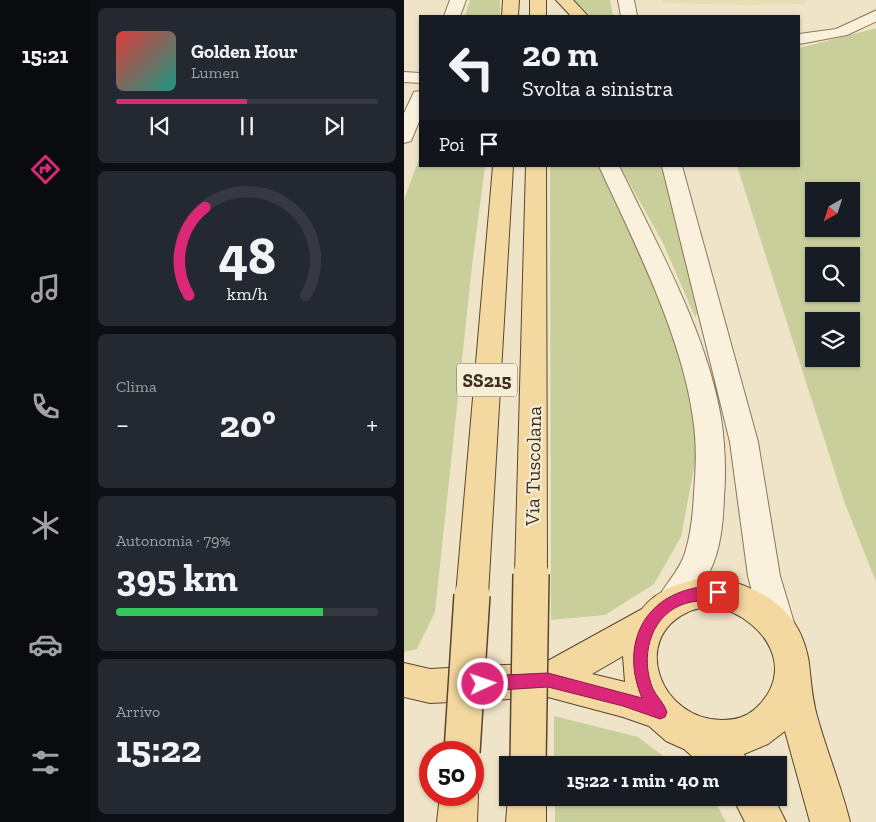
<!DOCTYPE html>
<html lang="it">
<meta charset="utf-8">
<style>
body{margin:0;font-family:"Zilla Slab",serif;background:#242831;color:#f1f3f6;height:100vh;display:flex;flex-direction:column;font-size:19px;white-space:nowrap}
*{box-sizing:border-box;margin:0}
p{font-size:16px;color:#9ea1a6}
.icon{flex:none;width:28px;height:28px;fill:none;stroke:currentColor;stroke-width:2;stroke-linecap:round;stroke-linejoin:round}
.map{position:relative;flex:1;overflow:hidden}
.side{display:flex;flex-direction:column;gap:8px;padding:8px;background:#0d0f14;width:314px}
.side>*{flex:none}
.hud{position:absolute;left:15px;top:15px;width:381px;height:152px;border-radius:0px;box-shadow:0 1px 4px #0004;background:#171b24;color:#f1f3f6;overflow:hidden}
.needle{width:32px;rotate:219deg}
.controls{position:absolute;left:401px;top:182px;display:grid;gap:10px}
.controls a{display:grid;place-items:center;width:55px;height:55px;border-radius:0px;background:#171b24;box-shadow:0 1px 4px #0004;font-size:25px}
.speed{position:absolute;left:15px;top:741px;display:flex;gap:10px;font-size:25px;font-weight:700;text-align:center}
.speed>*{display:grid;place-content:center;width:65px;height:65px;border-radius:50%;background:#171b24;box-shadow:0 1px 4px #0004;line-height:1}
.speed .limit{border:8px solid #d22;background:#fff;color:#111}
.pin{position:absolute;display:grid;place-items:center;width:42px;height:42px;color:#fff;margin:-21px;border-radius:10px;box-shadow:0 2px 8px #0006}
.me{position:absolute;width:55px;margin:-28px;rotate:87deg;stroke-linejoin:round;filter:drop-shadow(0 0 4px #0008)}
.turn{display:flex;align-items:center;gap:18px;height:105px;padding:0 20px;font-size:22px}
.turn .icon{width:65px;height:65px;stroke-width:2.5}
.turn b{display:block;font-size:35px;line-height:42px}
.then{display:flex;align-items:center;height:48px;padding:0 20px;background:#0003;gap:10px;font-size:19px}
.big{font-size:38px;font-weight:700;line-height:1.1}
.side .card{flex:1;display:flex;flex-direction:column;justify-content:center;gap:8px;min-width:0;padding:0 18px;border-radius:8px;background:#242831}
.side .dial{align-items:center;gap:0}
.dial svg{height:130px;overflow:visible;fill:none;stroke:#363941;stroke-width:7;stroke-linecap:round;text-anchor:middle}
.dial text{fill:#f1f3f6;stroke:none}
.song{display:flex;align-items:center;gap:15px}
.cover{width:60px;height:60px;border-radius:8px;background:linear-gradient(135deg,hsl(0 70% 55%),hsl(170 70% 35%))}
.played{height:5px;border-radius:2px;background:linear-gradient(90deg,#db2777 50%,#363941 50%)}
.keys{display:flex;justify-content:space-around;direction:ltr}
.heat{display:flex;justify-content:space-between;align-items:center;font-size:28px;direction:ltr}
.charge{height:8px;border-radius:4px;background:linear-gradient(90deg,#34c759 79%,#363941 0)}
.trip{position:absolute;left:95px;top:756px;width:288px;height:50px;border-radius:0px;background:#171b24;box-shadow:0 1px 4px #0004;font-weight:700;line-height:50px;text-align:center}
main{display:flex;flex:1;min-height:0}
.menu{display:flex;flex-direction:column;width:90px;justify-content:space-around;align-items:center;background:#090b0e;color:#9ea1a6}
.menu .icon{width:35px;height:35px}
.menu .on{color:#db2777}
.menu b{font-size:22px;color:#f1f3f6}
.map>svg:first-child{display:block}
.farmland{fill:#e6deb5}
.green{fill:#c9cf9b;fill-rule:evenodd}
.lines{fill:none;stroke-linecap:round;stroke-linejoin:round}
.minor-casing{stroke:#8d765c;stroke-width:2}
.major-casing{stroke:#5b4430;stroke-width:2}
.minor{fill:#faf1dc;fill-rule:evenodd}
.major{fill:#f3d9a0;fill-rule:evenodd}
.major-bridge-casing{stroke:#5b4430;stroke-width:38;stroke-linecap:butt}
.major-bridge{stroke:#f3d9a0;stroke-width:35}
.route{fill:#db2777;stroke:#8e194d}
.labels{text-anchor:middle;stroke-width:4;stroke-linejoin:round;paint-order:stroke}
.shield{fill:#f7eed8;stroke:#756857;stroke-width:1}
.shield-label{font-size:19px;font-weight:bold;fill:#3d2e20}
.street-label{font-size:20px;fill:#3d2e20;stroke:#f7eed8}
</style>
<main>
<nav class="menu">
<b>15:21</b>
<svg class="icon on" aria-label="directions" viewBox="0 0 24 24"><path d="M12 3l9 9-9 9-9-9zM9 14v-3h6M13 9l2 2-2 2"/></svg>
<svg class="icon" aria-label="music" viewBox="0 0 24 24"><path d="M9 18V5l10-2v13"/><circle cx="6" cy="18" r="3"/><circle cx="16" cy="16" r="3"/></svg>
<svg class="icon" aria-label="phone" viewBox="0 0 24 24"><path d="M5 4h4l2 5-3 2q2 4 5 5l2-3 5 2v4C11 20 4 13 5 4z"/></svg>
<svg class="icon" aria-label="climate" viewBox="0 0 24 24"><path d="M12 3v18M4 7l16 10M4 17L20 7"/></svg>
<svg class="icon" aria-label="car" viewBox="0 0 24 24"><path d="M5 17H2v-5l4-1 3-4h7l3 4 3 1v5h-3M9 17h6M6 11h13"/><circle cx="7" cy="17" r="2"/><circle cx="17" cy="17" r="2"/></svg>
<svg class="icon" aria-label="filters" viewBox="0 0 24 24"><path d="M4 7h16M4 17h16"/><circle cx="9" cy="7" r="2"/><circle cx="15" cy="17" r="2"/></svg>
</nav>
<section class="side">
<div class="card">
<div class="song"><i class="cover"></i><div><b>Golden Hour</b><p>Lumen</p></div></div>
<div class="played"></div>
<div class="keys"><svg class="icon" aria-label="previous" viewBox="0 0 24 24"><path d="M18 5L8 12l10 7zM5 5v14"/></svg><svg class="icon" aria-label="pause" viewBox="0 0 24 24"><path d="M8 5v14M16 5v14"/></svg><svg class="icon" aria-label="next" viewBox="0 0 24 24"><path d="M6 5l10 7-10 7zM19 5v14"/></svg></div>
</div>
<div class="card dial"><svg viewBox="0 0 100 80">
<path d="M14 69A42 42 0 1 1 86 69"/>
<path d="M14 69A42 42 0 0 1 24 15" stroke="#db2777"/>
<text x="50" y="56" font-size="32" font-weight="700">48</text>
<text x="50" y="72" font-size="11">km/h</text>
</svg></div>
<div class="card"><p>Clima</p>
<div class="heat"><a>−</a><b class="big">20°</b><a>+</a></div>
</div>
<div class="card"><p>Autonomia · 79%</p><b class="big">395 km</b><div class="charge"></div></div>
<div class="card"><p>Arrivo</p><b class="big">15:22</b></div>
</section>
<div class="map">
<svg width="473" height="822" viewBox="0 0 473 822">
<rect width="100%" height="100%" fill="#f0e4c8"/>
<path class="farmland" d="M258,0H404L400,4L342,5L259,3Z"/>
<path class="green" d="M66,0H96V16H61Z
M170,0H206L209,16H187Z
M473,28V582H472L440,501L333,166H395V48ZM448,191V229H410V191ZM448,256V294H410V256ZM448,321V359H410V321Z
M16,156V166H81L68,266L31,612L13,649L0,652V200Z
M146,166H196L227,230L272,337L291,412L293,452L277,537L250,584L201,615L147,620Z
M216,166H258L296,308L291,317L259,243Z
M150,716L234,737L271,765H150Z
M151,798H309L322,822H151Z"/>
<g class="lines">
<g class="minor-casing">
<path id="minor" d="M46,0H62L56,16H40Z
M214,0H230L233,16H217Z
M473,10V21L443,35L395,44V34L432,29Z
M0,72L16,73V83L0,82Z
M16,91V119L7,141L0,143V113L10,92Z
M195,166H215L223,182C258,254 304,338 317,418C321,444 322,471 320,497C319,523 317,548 306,571C297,590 289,610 269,617L257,613L252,602C260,585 275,572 281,553C287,534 289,514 290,493C292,468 293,443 289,418C278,336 230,242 195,166Z
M258,166H278L354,442L376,576L391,626L386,637L374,642L362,637L357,626L344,576L326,442Z"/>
</g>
<g class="major-casing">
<path id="major" d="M99,0H115L114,16H98Z
M126,0H142V16H126Z
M152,0H169L184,16H167Z
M89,166H109L84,595L80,606L68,610L56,606L52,595Z
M122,166H142L143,574L138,584L127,588L116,584L111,574Z
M314,577C361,590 397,610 405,663C407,681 408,698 413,716C423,752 437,786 446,822H406L381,731L364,744L340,754L345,765H298L280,749L262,741L245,726L219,717L144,697L26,703L0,697V663L26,669L140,663L238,609C256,586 286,579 314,577ZM314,607C361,620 394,670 351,709C342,717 331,720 319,720C257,721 225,639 284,612C293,607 304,608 314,607ZM219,656L221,682L188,674Z
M69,781L74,795L73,822H33L36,795H69Z
M104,797L142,798V822H102Z
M329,798H370L382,822H341Z"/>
</g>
<use href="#minor" class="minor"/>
<use href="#major" class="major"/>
<g class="major-bridge-casing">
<path id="major-bridge" d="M58,752L68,595
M124,765L127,574"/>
</g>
<use href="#major-bridge" class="major-bridge"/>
</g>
<path class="route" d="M314,586L319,588L321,592L319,597C305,602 292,599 277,605C245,618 236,659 249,689C253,697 260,703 263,712L261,717L256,719L219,706L144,687L79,691L74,689L71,684L74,678L79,676L144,673L238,698C217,649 236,599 291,588C298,586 306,587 314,586Z"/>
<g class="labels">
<rect class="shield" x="53" y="363.5" width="60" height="33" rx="4"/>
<g class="shield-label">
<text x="83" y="387">SS215</text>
</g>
<g class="street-label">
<text transform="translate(129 466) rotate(-89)" y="7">Via Tuscolana</text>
</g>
</g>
</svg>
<div class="controls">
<a><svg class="needle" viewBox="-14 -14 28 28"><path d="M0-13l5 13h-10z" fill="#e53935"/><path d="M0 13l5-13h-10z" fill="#9ea1a6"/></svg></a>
<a><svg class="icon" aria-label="search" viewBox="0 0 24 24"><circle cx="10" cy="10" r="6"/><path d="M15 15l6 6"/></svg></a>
<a><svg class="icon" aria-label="layers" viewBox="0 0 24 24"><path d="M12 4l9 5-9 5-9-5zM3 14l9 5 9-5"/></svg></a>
</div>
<div class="speed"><div class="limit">50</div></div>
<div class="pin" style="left:314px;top:592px;background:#d93025"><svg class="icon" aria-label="arrive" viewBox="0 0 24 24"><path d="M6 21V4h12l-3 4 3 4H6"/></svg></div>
<svg class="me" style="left:79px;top:684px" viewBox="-20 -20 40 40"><circle r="17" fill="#db2777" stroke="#fff" stroke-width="3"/><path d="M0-11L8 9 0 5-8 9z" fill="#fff"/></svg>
<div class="trip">15:22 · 1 min · 40 m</div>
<div class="hud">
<div class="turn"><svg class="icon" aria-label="left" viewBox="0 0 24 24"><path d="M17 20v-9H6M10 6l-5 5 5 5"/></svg><div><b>20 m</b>Svolta a sinistra</div></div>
<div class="then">Poi<svg class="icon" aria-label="arrive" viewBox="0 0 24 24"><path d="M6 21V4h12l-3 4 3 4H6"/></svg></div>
</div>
</div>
</main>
